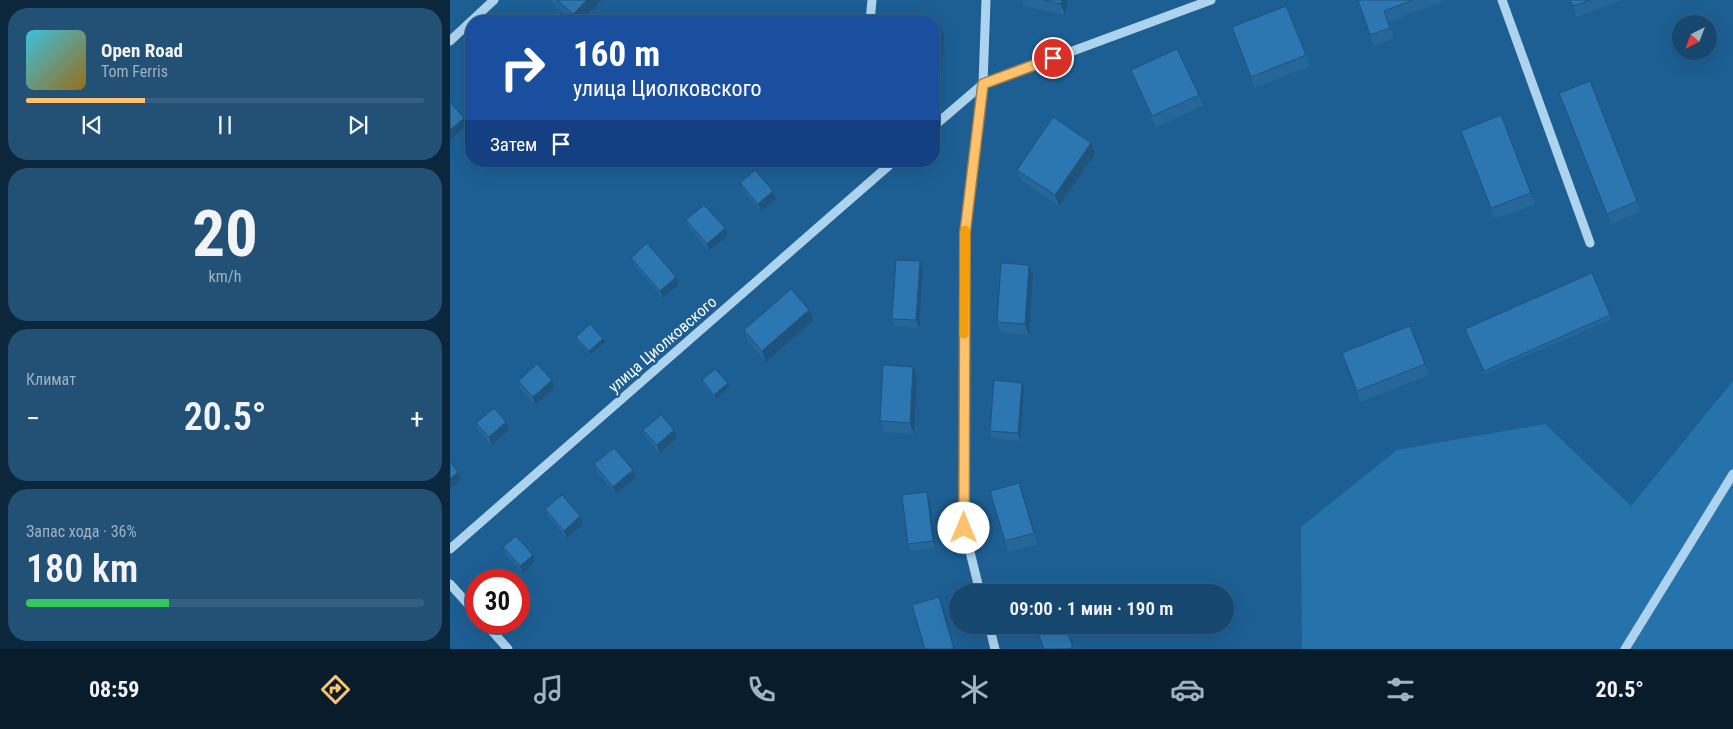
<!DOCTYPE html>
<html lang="ru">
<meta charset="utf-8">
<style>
body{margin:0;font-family:"Roboto Condensed",sans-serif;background:#235176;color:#f1f3f6;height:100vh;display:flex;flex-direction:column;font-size:19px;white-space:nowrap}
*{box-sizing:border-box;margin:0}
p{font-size:16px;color:#9eb2c2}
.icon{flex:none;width:28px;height:28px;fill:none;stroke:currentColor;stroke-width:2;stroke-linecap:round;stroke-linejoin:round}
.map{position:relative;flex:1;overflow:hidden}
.details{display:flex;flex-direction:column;gap:8px;padding:8px;background:#0c273c;width:450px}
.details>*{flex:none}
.hud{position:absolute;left:15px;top:15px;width:475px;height:152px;border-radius:20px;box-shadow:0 5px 20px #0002,0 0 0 1px #355f81;background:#1a4fa0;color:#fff;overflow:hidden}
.needle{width:32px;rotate:222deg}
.fabs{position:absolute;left:1222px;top:15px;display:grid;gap:10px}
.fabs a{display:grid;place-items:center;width:45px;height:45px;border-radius:50%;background:#16476e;box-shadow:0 5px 20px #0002,0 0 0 1px #355f81;font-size:25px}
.speed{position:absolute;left:15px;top:569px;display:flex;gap:10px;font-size:25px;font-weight:700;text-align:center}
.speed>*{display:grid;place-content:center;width:65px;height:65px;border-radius:50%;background:#16476e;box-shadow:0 5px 20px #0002,0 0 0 1px #355f81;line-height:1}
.speed .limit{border:8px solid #d22;background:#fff;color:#111}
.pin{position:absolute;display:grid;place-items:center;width:42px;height:42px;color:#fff;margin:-21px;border:2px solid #fff;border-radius:50%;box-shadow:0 1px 5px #0007}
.me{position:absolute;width:55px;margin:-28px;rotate:0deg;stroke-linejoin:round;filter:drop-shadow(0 0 4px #0008)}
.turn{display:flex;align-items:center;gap:18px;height:105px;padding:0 25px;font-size:22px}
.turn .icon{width:65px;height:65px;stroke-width:2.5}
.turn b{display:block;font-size:35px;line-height:42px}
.then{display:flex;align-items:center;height:48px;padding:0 25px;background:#0003;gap:10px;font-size:19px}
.big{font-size:38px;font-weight:600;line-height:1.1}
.details .widget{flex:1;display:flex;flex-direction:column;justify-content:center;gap:8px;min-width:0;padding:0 18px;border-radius:20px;background:#235176}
.details .dial{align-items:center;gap:0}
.dial b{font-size:65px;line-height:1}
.song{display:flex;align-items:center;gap:15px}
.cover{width:60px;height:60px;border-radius:8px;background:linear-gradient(135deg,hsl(190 70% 55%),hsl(40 70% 35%))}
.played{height:5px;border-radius:2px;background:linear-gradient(90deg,#fec26d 30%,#355f81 30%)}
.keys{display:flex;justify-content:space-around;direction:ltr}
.heat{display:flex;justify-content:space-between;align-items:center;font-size:28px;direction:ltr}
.charge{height:8px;border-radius:4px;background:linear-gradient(90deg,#34c759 36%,#355f81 0)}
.trip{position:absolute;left:499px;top:584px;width:285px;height:50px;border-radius:25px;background:#16476e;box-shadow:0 5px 20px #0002,0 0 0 1px #355f81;font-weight:600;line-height:50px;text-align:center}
.tab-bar{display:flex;height:80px;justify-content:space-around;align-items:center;background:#091c2c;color:#9eb2c2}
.tab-bar .icon{width:35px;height:35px}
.tab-bar .active{color:#fec26d}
.tab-bar b{font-size:22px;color:#f1f3f6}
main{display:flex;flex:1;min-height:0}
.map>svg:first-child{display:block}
.green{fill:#2673ac}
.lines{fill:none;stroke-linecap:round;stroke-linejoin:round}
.minor{stroke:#aed3ee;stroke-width:9}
.wall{fill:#266698}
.shaded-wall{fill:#1f537c}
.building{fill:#2c77b1;stroke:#1f537c}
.route-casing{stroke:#a57e47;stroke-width:12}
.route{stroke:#fec26d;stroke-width:9}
.slow{stroke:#f59e0b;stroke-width:9}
.labels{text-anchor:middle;stroke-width:5;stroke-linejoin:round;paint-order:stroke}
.street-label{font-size:16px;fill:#fff;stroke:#1d5f93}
</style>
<main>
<section class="details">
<div class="widget">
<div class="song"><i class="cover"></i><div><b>Open Road</b><p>Tom Ferris</p></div></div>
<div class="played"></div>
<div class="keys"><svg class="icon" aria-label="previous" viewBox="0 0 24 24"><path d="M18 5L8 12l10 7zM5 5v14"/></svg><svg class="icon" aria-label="pause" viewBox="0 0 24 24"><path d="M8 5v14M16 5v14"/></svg><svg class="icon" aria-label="next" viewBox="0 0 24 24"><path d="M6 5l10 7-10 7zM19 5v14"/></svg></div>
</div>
<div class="widget dial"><b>20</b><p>km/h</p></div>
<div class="widget"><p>Климат</p>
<div class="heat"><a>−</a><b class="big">20.5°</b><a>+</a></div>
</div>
<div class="widget"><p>Запас хода · 36%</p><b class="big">180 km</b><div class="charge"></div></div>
</section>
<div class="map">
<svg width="1283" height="649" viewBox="0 0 1283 649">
<rect width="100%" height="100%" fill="#1d5f93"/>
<path class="green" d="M1283,381V649H852L851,527L947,450L1095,424L1181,506Z"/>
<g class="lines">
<path class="minor" d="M1052,0L1140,243
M420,21L422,0
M0,41L44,0
M484,126L533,84L761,0
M0,549L444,161
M0,584L26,613
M530,592L514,528L515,233L533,84L536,0
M34,622L58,649
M539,625L545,649
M1175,649L1283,474"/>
</g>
<path class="wall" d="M101,0H152L131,21H123L102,3Z
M572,0H618L615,15L574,6Z
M907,0H997L938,22L944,38L924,46Z
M1120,0H1172L1127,17Z
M836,6L860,66L805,88L782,27Z
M484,24L490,25L494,36L491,83L484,82Z
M681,70L749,95L753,106L706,127L685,81Z
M1113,104L1187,201L1191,212L1161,224Z
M1051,115L1085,204L1045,219L1011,131Z
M641,143L645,154L609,206L571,180L567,170Z
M290,183L326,199L311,211L293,190Z
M236,220L277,236L259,251L239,228Z
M181,258L226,277L229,284L213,298L184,265Z
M473,269L469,328L445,326L442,319Z
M1142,273L1162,319L1035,374L1016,333Z
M583,276L579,335L551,333L547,322Z
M359,310L363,321L316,362L298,341L294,330Z
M960,326L979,375L911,402L892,353Z
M126,337L155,342L140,355L127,341Z
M463,367L467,378L464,434L434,432L430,421Z
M252,380L279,387L266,399L253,384Z
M68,381L105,388L85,405L70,388Z
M574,390L570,441L542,438L540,431Z
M56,422L59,430L42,445L29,431L26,423Z
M193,430H224L227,438L210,453L196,438Z
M144,464L183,470L186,477L166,494L147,472Z
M477,492L480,500L486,548L461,551L458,544Z
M573,493L588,544L559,552L555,541Z
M95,509L130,516L133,524L117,538L98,517Z
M53,547L85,562L73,573L56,555Z"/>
<path class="shaded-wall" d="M137,0H152L131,21H126L123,14Z
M612,0H618L615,15L611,4Z
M490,25L494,36L491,83L487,72Z
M14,118L17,125L0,140V130Z
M641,143L645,154L609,206L605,195Z
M323,191L326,199L311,211L308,204Z
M275,228L277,236L259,251L257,244Z
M470,261L473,269L469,328L466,320Z
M579,265L583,276L579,335L575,324Z
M226,277L229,284L213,298L210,291Z
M359,310L363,321L316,362L312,351Z
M153,339L155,342L140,355L139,351Z
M463,367L467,378L464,434L460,423Z
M102,380L105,388L85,405L83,397Z
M278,383L279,387L266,399L264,395Z
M572,383L574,390L570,441L568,433Z
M56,422L59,430L42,445L39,437Z
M224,430L227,438L210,453L207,445Z
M183,470L186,477L166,494L163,487Z
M8,472L11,479L0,489V479Z
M569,483L573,493L588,544L584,533Z
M477,492L480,500L486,548L483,541Z
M130,516L133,524L117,538L114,531Z
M83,555L85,562L73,573L70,566Z
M489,597L493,608L505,649H504Z"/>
<path class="building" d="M107,0H137L123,14Z
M594,0H612L611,4Z
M908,0H963L934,11L940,28L920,35Z
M1120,0H1140L1123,6Z
M836,6L856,55L801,77L782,27Z
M484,24L490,25L487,72H484Z
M727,49L749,95L702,116L681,70Z
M1140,81L1187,201L1157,214L1109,93Z
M0,102L14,118L0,130Z
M1051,115L1081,193L1041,208L1011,131Z
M603,117L641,143L605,195L567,170Z
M305,170L323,191L308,204L290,183Z
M254,205L275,228L257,244L236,220Z
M197,243L226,277L210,291L181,258Z
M446,260L470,261L466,320L442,319Z
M551,263L579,265L575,324L547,322Z
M1142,273L1160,315L1034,371L1015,329Z
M341,289L359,310L312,351L294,330Z
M140,324L153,339L139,351L126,337Z
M960,326L975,364L907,391L892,353Z
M87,364L102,380L83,397L68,381Z
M433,365L463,367L460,423L430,421Z
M265,369L278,383L264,395L252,380Z
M544,380L572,383L568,433L540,431Z
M44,408L56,422L39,437L26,423Z
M211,415L224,430L207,445L193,430Z
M164,448L183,470L163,487L144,464Z
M0,462L8,472L0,479Z
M569,483L584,533L555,541L540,491Z
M477,492L483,541L458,544L452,495Z
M112,495L130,516L114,531L95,509Z
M66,536L83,555L70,566L53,547Z
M489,597L504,649H475L462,605Z
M585,625H614L623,647L618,649H594Z"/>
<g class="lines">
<g class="route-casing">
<path id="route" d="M514,528L515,233L533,84L603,58"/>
</g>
<use href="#route" class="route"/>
<path class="slow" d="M514,334L515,230"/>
</g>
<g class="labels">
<g class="street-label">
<text transform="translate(212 344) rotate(-41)" y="6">улица Циолковского</text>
</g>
</g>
</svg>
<div class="fabs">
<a><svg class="needle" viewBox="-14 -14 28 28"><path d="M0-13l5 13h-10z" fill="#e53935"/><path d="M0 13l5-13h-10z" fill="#9eb2c2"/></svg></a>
</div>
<div class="speed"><div class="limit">30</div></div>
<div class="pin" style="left:603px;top:58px;background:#d93025"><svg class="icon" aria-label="arrive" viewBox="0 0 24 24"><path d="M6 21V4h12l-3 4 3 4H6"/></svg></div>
<svg class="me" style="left:514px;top:528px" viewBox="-20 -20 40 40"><circle r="19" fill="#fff"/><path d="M0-13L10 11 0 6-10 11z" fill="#fec26d"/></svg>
<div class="trip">09:00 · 1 мин · 190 m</div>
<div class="hud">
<div class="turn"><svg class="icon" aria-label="right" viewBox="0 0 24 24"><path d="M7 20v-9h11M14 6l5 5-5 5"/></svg><div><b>160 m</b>улица Циолковского</div></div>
<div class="then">Затем<svg class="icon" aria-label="arrive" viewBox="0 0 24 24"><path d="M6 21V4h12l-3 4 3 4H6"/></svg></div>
</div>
</div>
</main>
<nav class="tab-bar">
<b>08:59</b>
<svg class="icon active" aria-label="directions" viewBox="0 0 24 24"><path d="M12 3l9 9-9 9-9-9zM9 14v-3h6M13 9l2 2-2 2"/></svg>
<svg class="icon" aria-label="music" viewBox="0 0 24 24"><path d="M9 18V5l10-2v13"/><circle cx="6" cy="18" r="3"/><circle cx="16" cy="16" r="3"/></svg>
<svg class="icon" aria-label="phone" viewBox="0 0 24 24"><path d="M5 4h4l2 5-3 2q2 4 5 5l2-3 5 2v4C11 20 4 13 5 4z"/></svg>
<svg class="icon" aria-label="climate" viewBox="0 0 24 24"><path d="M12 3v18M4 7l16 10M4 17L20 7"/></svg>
<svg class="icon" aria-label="car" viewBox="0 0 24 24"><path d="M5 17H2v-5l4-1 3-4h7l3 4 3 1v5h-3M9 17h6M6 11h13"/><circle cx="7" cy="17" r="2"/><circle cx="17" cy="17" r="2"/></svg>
<svg class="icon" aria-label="filters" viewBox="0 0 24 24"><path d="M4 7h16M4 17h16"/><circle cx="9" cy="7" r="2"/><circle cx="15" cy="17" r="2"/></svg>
<b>20.5°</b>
</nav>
